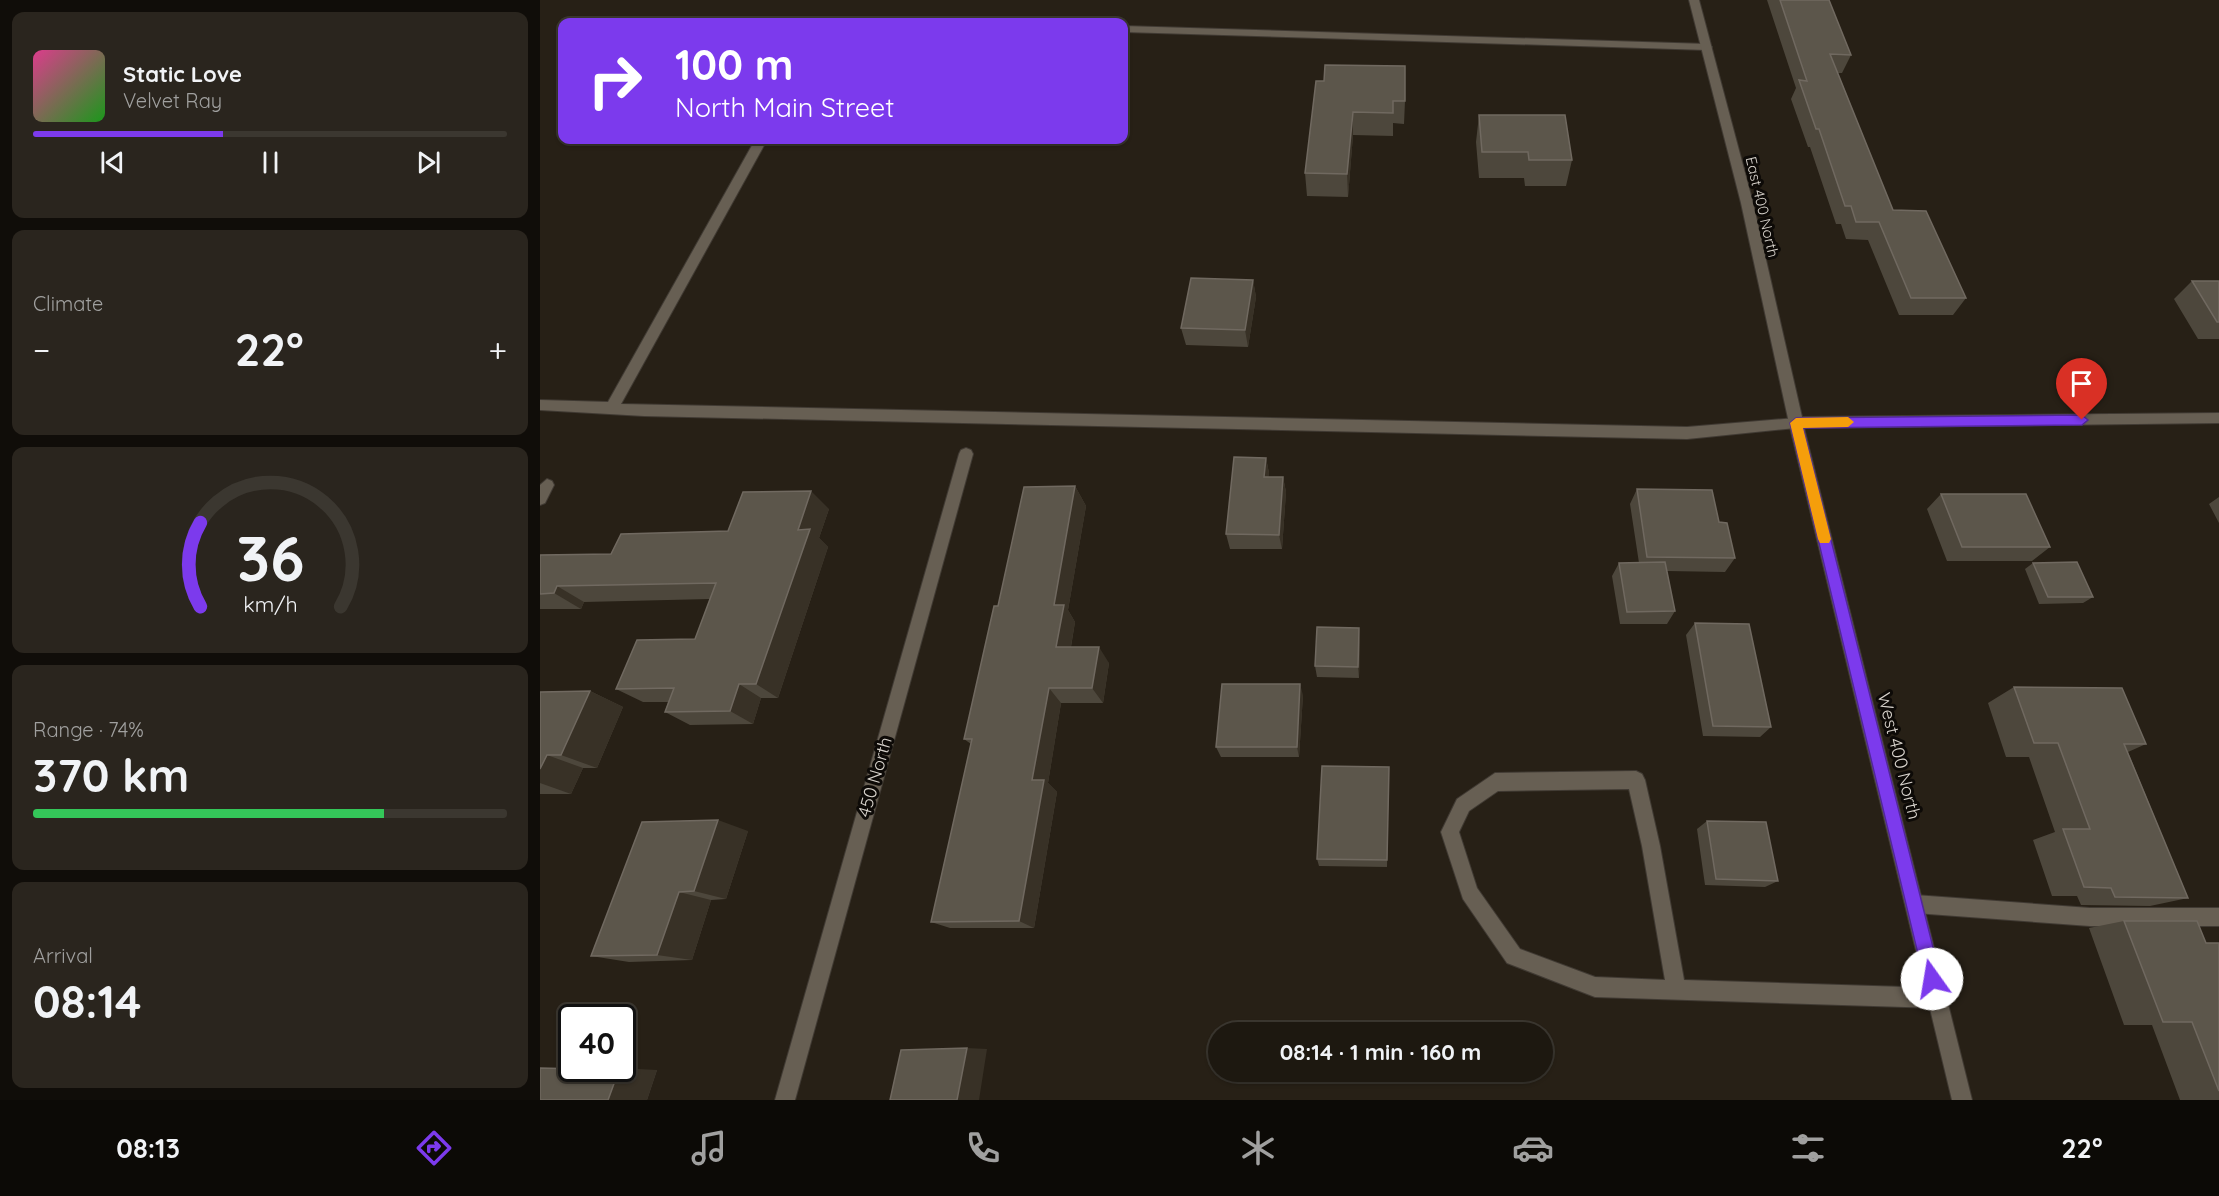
<!DOCTYPE html>
<meta charset="utf-8">
<style>
body{margin:0;font-family:Quicksand,sans-serif;background:#2a251e;color:#f1f3f6;height:100vh;display:flex;flex-direction:column;font-size:22px;white-space:nowrap}
*{box-sizing:border-box;margin:0}
p{font-size:20px;color:#a0a09f}
.icon{flex:none;width:33px;height:33px;fill:none;stroke:currentColor;stroke-width:2;stroke-linecap:round;stroke-linejoin:round}
.map{position:relative;flex:1;overflow:hidden}
.panel{display:flex;flex-direction:column;gap:12px;padding:12px;background:#100d09;width:540px}
.panel>*{flex:none}
.top-card{position:absolute;left:18px;top:18px;width:570px;height:126px;border-radius:12px;box-shadow:0 2px 4px #0004,0 0 0 2px #3b3730;background:#7c3aed;color:#fff;overflow:hidden}
.speed{position:absolute;left:18px;top:1004px;display:flex;gap:12px;font-size:30px;font-weight:700;text-align:center}
.speed>*{display:grid;place-content:center;width:78px;height:78px;border-radius:50%;background:#1d1810;box-shadow:0 2px 4px #0004,0 0 0 2px #3b3730;line-height:1}
.speed .limit{border:3px solid #111;border-radius:9px;background:#fff;color:#111}
.pin{position:absolute;display:grid;place-items:center;width:51px;height:51px;color:#fff;margin:-62px -26px;border-radius:50% 50% 50% 0;rotate:-45deg;box-shadow:0 0 6px #0007}
.pin .icon{rotate:45deg}
.me{position:absolute;width:66px;margin:-33px;rotate:347deg;stroke-linejoin:round;filter:drop-shadow(0 0 4px #0008)}
.turn{display:flex;align-items:center;gap:21px;height:126px;padding:0 18px;font-size:27px}
.turn .icon{width:78px;height:78px;stroke-width:2.5}
.turn b{display:block;font-size:42px;line-height:51px}
.big{font-size:45px;font-weight:700;line-height:1.1}
.panel .widget{flex:1;display:flex;flex-direction:column;justify-content:center;gap:9px;min-width:0;padding:0 21px;border-radius:12px;background:#2a251e}
.panel .dial{align-items:center;gap:0}
.dial svg{height:156px;overflow:visible;fill:none;stroke:#3b3730;stroke-width:7;stroke-linecap:round;text-anchor:middle}
.dial text{fill:#f1f3f6;stroke:none}
.song{display:flex;align-items:center;gap:18px}
.cover{width:72px;height:72px;border-radius:9px;background:linear-gradient(135deg,hsl(330 70% 55%),hsl(120 70% 35%))}
.played{height:6px;border-radius:3px;background:linear-gradient(90deg,#7c3aed 40%,#3b3730 40%)}
.keys{display:flex;justify-content:space-around;direction:ltr}
.heat{display:flex;justify-content:space-between;align-items:center;font-size:33px;direction:ltr}
.charge{height:9px;border-radius:4px;background:linear-gradient(90deg,#34c759 74%,#3b3730 0)}
.trip{position:absolute;left:668px;top:1022px;width:345px;height:60px;border-radius:30px;background:#1d1810;box-shadow:0 2px 4px #0004,0 0 0 2px #3b3730;font-weight:700;line-height:60px;text-align:center}
.tab-bar{display:flex;height:96px;justify-content:space-around;align-items:center;background:#0c0a06;color:#a0a09f}
.tab-bar .icon{width:42px;height:42px}
.tab-bar .selected{color:#7c3aed}
.tab-bar b{font-size:27px;color:#f1f3f6}
main{display:flex;flex:1;min-height:0}
.map>svg:first-child{display:block}
.lines{fill:none;stroke-linecap:round;stroke-linejoin:round}
.service-casing{stroke:#403a33;stroke-width:2}
.minor-casing{stroke:#403a33;stroke-width:2}
.tertiary-casing{stroke:#403a33;stroke-width:2}
.service{fill:#675f53;fill-rule:evenodd}
.minor{fill:#675f53;fill-rule:evenodd}
.tertiary{fill:#675f53;fill-rule:evenodd}
.wall{fill:#4d473c}
.shaded-wall{fill:#383126}
.building{fill:#5c564b;stroke:#706960;stroke-width:1.5}
.route{fill:#7c3aed;stroke:#51269a;stroke-width:1.5}
.slow{fill:#f59e0b}
.labels{text-anchor:middle;stroke-width:6;stroke-linejoin:round;paint-order:stroke}
.far-street-label{font-size:15px;fill:#d8d3cc;stroke:#0d0a07}
.street-label{font-size:18px;fill:#d8d3cc;stroke:#0d0a07}
</style>
<main>
<section class="panel">
<div class="widget">
<div class="song"><i class="cover"></i><div><b>Static Love</b><p>Velvet Ray</p></div></div>
<div class="played"></div>
<div class="keys"><svg class="icon" aria-label="previous" viewBox="0 0 24 24"><path d="M18 5L8 12l10 7zM5 5v14"/></svg><svg class="icon" aria-label="pause" viewBox="0 0 24 24"><path d="M8 5v14M16 5v14"/></svg><svg class="icon" aria-label="next" viewBox="0 0 24 24"><path d="M6 5l10 7-10 7zM19 5v14"/></svg></div>
</div>
<div class="widget"><p>Climate</p>
<div class="heat"><a>−</a><b class="big">22°</b><a>+</a></div>
</div>
<div class="widget dial"><svg viewBox="0 0 100 80">
<path d="M14 69A42 42 0 1 1 86 69"/>
<path d="M14 69A42 42 0 0 1 14 26" stroke="#7c3aed"/>
<text x="50" y="56" font-size="32" font-weight="700">36</text>
<text x="50" y="72" font-size="11">km/h</text>
</svg></div>
<div class="widget"><p>Range · 74%</p><b class="big">370 km</b><div class="charge"></div></div>
<div class="widget"><p>Arrival</p><b class="big">08:14</b></div>
</section>
<div class="map">
<svg width="1679" height="1100" viewBox="0 0 1679 1100">
<rect width="100%" height="100%" fill="#272016"/>
<g class="lines">
<g class="service-casing">
<path id="service" d="M307,17L385,19L390,22H299Z
M584,26L1167,44L1172,47L1167,50L584,32Z
M215,140H227L81,404L1147,427L1256,418L1263,423L1256,428L1147,439L104,416L0,410V400L68,402Z
M1096,771L1102,774L1105,780L1120,846L1144,980L1397,988L1404,991L1407,998L1404,1005L1397,1008L1055,997L967,963L923,899L901,832L917,799L955,773ZM1089,789L1102,846L1125,980L1055,977L980,949L937,888L919,832L929,811L958,791Z
M1375,895L1550,908H1679V926H1550L1375,913L1368,911L1366,904L1368,897Z"/>
</g>
<g class="minor-casing">
<path id="minor" d="M426,448L431,450L433,454L255,1100H235L419,454L421,450Z
M7,479L12,481L14,485L5,503L0,505V485Z"/>
</g>
<g class="tertiary-casing">
<path id="tertiary" d="M1149,0H1159L1213,203L1262,417L1679,413V423L1264,428L1432,1100H1412L1249,423L1201,203Z"/>
</g>
<use href="#service" class="service"/>
<use href="#minor" class="minor"/>
<use href="#tertiary" class="tertiary"/>
</g>
<path class="wall" d="M1227,0H1289L1311,55L1302,73H1298L1353,210L1426,298L1413,315H1359L1328,240L1306,239L1301,224H1296L1270,147H1268L1251,99L1256,88Z
M776,81L865,101L864,124L853,123V136L813,135L808,197L767,196L765,173Z
M939,115L1032,160L1026,186H985L984,178H939L936,142Z
M713,280L716,297L708,347L646,345L641,328Z
M1652,281H1679V339H1658L1634,299Z
M726,458L729,473L728,477H743L746,492L742,549H690L686,534Z
M535,486L546,506L528,610L535,622L531,647L569,663L563,703H521L508,783L517,792L494,928H410L391,922L431,744L424,739L458,606Z
M1097,489L1179,522L1195,558L1185,572L1127,571L1135,611L1127,624H1080L1072,576L1079,563H1099L1090,504Z
M1401,494L1510,547L1492,561H1407L1387,509Z
M1679,497V523L1669,504Z
M289,509L279,538L288,547L238,698H221L213,724L150,725L125,712L128,702H103L76,689L155,639L170,599L44,602L41,609H0V555L71,554L188,531Z
M1493,563L1553,597L1543,603L1499,604L1485,569Z
M1155,623L1231,727L1220,737L1163,736L1146,635Z
M820,641L819,678L777,677L775,666Z
M1474,687L1606,744L1588,752L1648,898L1610,906L1541,905L1537,896H1512L1493,840L1515,832L1489,757H1466L1448,703Z
M50,691L83,707L57,768H43L31,794H0V692Z
M763,695L759,757H681L676,747Z
M849,767L847,867L779,866L777,859Z
M1167,821L1238,881L1225,887L1165,885L1157,829Z
M208,831L186,899L171,900L152,960L89,962L51,956Z
M1584,921L1666,943H1679V1100H1640L1612,1025H1584L1549,928Z
M0,1068H30L117,1070L107,1100H0Z"/>
<path class="shaded-wall" d="M813,112V135L808,197L807,174Z
M713,280L716,297L708,347L705,330Z
M726,458L729,473L727,492L724,477Z
M743,477L746,492L742,549L739,535Z
M535,486L546,506L528,610L535,622L528,663L516,647L514,605Z
M271,491L289,509L279,538L288,547L238,698L216,684L258,530Z
M17,586L44,602L41,609L14,593Z
M819,628L820,641L819,678L818,667Z
M559,647L569,663L563,703L552,688Z
M199,684L221,698L213,724L190,711Z
M760,684L763,695L759,757L757,747Z
M509,688L521,703L508,783L517,792L494,928L479,921L492,780Z
M50,691L83,707L57,768L21,755Z
M7,755L43,768L31,794L0,783V769Z
M178,820L208,831L186,899L154,891Z
M139,892L171,900L152,960L117,955Z
M427,1048L447,1049L439,1100H417Z
M79,1070H117L107,1100H68Z"/>
<path class="building" d="M1240,0H1289L1311,55L1290,54L1353,210L1386,211L1426,298H1371L1339,222H1316L1311,206H1305L1279,129H1276L1259,80L1267,81Z
M785,65L865,66V101H853V113L813,112L807,174L765,173L776,81H784Z
M939,115H1025L1032,160H989L988,152H942Z
M651,278L713,280L705,330L641,328Z
M1652,281H1679V322H1677Z
M694,457L726,458L724,477H743L739,535L686,534Z
M535,486L514,605H524L516,647H559L552,688H509L492,780H504L479,921L391,922L432,739H424L454,606H458L484,487Z
M1097,489L1172,490L1179,522L1187,523L1195,558L1107,557Z
M271,491L258,530L270,529L216,684H199L190,711L125,712L134,688L76,689L97,640L155,639L176,583L17,586L14,593L0,594V555L71,554L81,534L188,531L203,492Z
M1401,494H1486L1510,547H1422Z
M1125,562L1135,611L1087,612L1079,563Z
M1537,562L1553,597H1508L1493,563Z
M1155,623L1209,624L1231,727L1173,726Z
M777,627L819,628L818,667L775,666Z
M682,684H760L757,747H676Z
M1474,687L1582,688L1606,744H1584L1648,898L1575,897L1571,888L1544,887L1523,829H1550L1518,743H1494Z
M50,691L21,755H7L0,769V692Z
M782,766L849,767L847,860L777,859Z
M178,820L154,891L139,892L117,955L51,956L102,822Z
M1167,821L1226,822L1238,881L1176,879Z
M1584,921H1657L1666,943H1679V1091L1652,1022H1623Z
M427,1048L417,1100H350L361,1050Z
M0,1068L79,1070L68,1100H0Z"/>
<path class="route" d="M1542,415L1548,420L1542,425L1263,428L1401,979L1398,985L1392,988L1386,985L1384,979L1250,423L1256,418Z"/>
<path class="slow" d="M1308,417L1314,422L1308,427L1263,428L1291,539L1289,543H1280L1278,539L1250,423L1256,418Z"/>
<g class="labels">
<g class="far-street-label">
<text transform="translate(1222 207) rotate(77)" y="5">East 400 North</text>
</g>
<g class="street-label">
<text transform="translate(1359 756) rotate(76)" y="6">West 400 North</text>
<text transform="translate(335 777) rotate(-74)" y="6">450 North</text>
</g>
</g>
</svg>
<div class="speed"><div class="limit">40</div></div>
<div class="pin" style="left:1542px;top:420px;background:#d93025"><svg class="icon" aria-label="arrive" viewBox="0 0 24 24"><path d="M6 21V4h12l-3 4 3 4H6"/></svg></div>
<svg class="me" style="left:1392px;top:979px" viewBox="-20 -20 40 40"><circle r="19" fill="#fff"/><path d="M0-13L10 11 0 6-10 11z" fill="#7c3aed"/></svg>
<div class="trip">08:14 · 1 min · 160 m</div>
<div class="top-card">
<div class="turn"><svg class="icon" aria-label="right" viewBox="0 0 24 24"><path d="M7 20v-9h11M14 6l5 5-5 5"/></svg><div><b>100 m</b>North Main Street</div></div>
</div>
</div>
</main>
<nav class="tab-bar">
<b>08:13</b>
<svg class="icon selected" aria-label="directions" viewBox="0 0 24 24"><path d="M12 3l9 9-9 9-9-9zM9 14v-3h6M13 9l2 2-2 2"/></svg>
<svg class="icon" aria-label="music" viewBox="0 0 24 24"><path d="M9 18V5l10-2v13"/><circle cx="6" cy="18" r="3"/><circle cx="16" cy="16" r="3"/></svg>
<svg class="icon" aria-label="phone" viewBox="0 0 24 24"><path d="M5 4h4l2 5-3 2q2 4 5 5l2-3 5 2v4C11 20 4 13 5 4z"/></svg>
<svg class="icon" aria-label="climate" viewBox="0 0 24 24"><path d="M12 3v18M4 7l16 10M4 17L20 7"/></svg>
<svg class="icon" aria-label="car" viewBox="0 0 24 24"><path d="M5 17H2v-5l4-1 3-4h7l3 4 3 1v5h-3M9 17h6M6 11h13"/><circle cx="7" cy="17" r="2"/><circle cx="17" cy="17" r="2"/></svg>
<svg class="icon" aria-label="filters" viewBox="0 0 24 24"><path d="M4 7h16M4 17h16"/><circle cx="9" cy="7" r="2"/><circle cx="15" cy="17" r="2"/></svg>
<b>22°</b>
</nav>
